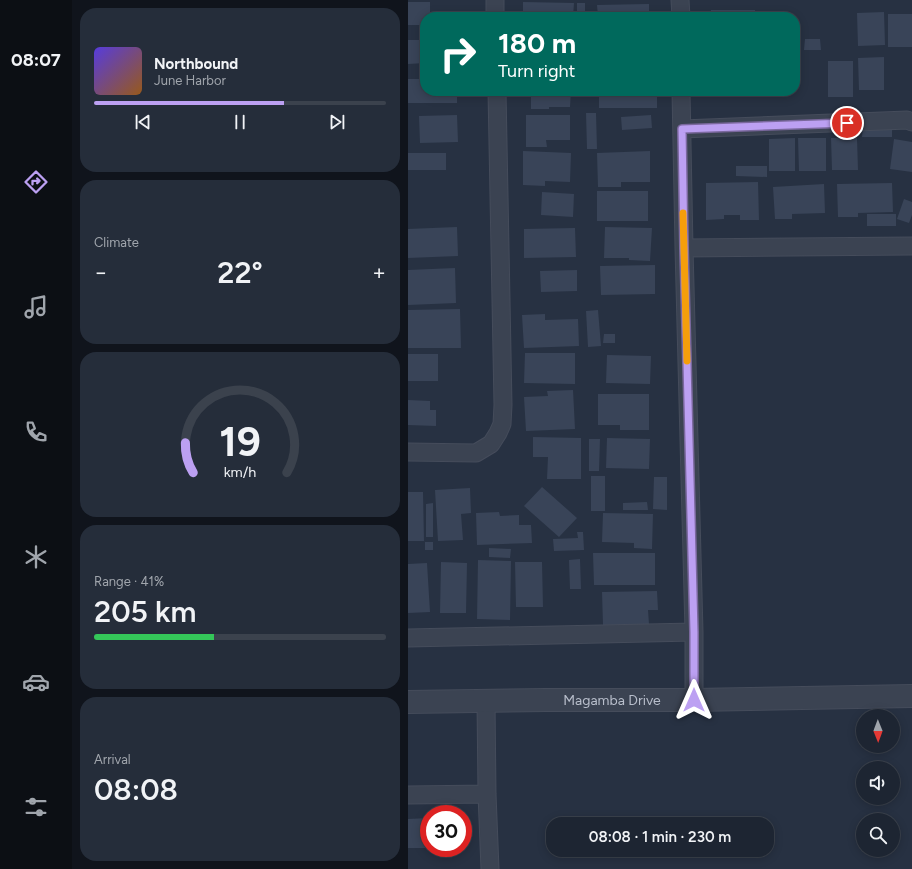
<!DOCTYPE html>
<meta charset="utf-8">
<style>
body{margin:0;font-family:Figtree,sans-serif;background:#252d3a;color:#f1f3f6;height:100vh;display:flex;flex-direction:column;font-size:15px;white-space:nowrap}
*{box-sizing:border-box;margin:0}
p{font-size:13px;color:#a0a5ac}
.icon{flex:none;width:22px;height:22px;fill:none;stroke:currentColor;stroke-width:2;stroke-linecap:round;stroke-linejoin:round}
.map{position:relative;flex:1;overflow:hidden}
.panel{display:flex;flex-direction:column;gap:8px;padding:8px;background:#10141c;width:336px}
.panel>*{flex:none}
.hud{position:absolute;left:12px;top:12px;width:380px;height:84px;border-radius:16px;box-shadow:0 2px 10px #0003,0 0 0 1px #3b424d;background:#00695c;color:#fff;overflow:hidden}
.needle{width:26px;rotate:179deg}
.controls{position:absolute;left:448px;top:709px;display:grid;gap:8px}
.controls a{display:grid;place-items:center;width:44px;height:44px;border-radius:50%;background:#1d2532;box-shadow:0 2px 10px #0003,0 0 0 1px #3b424d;font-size:20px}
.speed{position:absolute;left:12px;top:805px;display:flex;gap:8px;font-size:20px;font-weight:700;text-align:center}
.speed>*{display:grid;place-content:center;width:52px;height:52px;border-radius:50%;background:#1d2532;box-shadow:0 2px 10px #0003,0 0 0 1px #3b424d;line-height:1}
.speed .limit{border:6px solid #d22;background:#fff;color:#111}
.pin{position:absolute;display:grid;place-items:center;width:34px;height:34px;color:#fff;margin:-17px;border:2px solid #fff;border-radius:50%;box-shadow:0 1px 4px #0007}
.me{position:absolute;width:44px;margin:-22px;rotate:0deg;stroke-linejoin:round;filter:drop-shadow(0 0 3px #0008)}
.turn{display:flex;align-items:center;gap:14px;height:84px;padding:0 12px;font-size:18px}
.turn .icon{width:52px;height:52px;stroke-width:2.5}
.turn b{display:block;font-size:28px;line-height:34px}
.big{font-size:30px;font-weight:600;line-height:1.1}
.panel .tile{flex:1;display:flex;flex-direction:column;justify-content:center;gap:6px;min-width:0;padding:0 14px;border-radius:16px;background:#252d3a}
.panel .dial{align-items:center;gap:0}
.dial svg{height:104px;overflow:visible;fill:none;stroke:#3b424d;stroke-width:7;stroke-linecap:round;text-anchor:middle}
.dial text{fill:#f1f3f6;stroke:none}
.song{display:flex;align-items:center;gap:12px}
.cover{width:48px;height:48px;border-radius:6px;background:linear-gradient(135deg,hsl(250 70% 55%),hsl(30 70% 35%))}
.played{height:4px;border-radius:2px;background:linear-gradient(90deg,#bca0f2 65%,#3b424d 65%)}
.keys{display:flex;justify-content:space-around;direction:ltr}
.heat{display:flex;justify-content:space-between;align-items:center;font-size:22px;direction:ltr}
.charge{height:6px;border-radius:3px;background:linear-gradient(90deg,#34c759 41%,#3b424d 0)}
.trip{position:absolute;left:138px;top:817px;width:228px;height:40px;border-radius:16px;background:#1d2532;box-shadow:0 2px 10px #0003,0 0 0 1px #3b424d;font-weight:600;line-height:40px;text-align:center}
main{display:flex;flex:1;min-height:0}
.dock{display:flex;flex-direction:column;width:72px;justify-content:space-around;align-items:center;background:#0c0f14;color:#a0a5ac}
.dock .icon{width:28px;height:28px}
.dock .active{color:#bca0f2}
.dock b{font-size:18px;color:#f1f3f6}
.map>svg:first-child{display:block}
.building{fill:#394458}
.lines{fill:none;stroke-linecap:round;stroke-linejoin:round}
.minor-casing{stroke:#454c5b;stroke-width:19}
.tertiary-casing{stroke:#454c5b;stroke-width:24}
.minor{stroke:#3b4352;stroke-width:17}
.tertiary{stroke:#3b4352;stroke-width:22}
.route-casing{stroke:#7a689d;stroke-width:10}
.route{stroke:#bca0f2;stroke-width:7}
.slow{stroke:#f59e0b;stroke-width:7}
.labels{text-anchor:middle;stroke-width:4;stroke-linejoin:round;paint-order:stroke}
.street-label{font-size:14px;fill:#b8becb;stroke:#202837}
</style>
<main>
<nav class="dock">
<b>08:07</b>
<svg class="icon active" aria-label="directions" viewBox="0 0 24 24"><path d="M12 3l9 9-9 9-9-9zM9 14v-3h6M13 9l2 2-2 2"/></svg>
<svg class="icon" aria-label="music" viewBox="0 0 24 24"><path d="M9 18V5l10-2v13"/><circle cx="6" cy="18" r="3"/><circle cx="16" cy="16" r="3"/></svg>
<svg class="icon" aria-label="phone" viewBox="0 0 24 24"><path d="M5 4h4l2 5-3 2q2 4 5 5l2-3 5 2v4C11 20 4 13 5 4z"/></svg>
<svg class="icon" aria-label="climate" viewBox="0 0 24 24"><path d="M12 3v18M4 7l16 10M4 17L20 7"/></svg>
<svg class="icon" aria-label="car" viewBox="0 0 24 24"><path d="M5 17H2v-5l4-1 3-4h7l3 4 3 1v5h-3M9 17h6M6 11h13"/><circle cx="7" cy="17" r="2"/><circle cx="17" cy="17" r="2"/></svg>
<svg class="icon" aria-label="filters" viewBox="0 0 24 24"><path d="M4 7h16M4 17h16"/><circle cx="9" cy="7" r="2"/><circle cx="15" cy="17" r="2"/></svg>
</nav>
<section class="panel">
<div class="tile">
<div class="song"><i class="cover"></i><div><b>Northbound</b><p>June Harbor</p></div></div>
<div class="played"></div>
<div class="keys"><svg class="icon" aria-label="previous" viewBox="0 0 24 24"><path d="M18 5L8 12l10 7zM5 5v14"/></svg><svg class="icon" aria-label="pause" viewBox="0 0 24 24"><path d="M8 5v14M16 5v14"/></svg><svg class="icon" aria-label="next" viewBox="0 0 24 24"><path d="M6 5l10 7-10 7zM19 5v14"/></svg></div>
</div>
<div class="tile"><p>Climate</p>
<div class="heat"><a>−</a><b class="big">22°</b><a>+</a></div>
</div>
<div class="tile dial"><svg viewBox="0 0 100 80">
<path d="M14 69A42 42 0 1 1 86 69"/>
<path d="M14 69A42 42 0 0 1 8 46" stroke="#bca0f2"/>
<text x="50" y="56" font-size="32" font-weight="700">19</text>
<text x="50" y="72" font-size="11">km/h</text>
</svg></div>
<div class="tile"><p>Range · 41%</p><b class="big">205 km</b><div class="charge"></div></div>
<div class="tile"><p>Arrival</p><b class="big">08:08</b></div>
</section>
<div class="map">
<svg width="504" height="869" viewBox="0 0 504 869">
<rect width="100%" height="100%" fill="#273142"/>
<path class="building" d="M0,2H22V17H17V25H0Z
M115,2L166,3L165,17H115Z
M169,3H177V17H169Z
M241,4V17H190L189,5Z
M303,10H347V17H303Z
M476,12L477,45L450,46L449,13Z
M480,14H504V47H480Z
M397,39H412L413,50H396Z
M0,40H17V63L0,64Z
M476,57V90H451L450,58Z
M420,61H445V97H420Z
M0,79H17V91H49V103H0Z
M123,91H163L162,107H141V109H123Z
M191,91H249V108H191Z
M355,91H382L383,95L356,96Z
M178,113H188L189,149H179Z
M49,115L50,142L12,143L11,116Z
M118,115H162V140H138L139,147H118Z
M243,115L244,128L214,130L213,117Z
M455,126H484V137H454Z
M387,138V171H361V139Z
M390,138H418V171H391Z
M423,138H449L450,170H424Z
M486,139L504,142V172L482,169Z
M115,151L163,153L162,182L137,181V186L115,185Z
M242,151V182H213V187H190L189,153Z
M0,153H38V170H0Z
M328,166H359V177L328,176Z
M350,182L351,220H332V215H316V219L298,220V183Z
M484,183L485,212L450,213V217H430L429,184Z
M416,184L417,213L384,214V219H367L365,187Z
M189,191H240V221H189Z
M134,192L166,194L165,217L133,215Z
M496,199L504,202V215L501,223L489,219Z
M459,214H488V226H459Z
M49,227L50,256L0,258V229Z
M197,227L244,228L242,261L221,260V258H196Z
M167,228L168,257L116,258V229Z
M247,265V294L193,295L192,266Z
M47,268L48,303L0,305V270Z
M169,270V291L133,292L132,271Z
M52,309L53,348H0V310Z
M190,310L193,346L180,347L178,311Z
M137,314V320L170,319L171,346L116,348L114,315Z
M196,334H207V343H195Z
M117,353H167V384L116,383Z
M0,354H30V381H0Z
M199,355L243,356L242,384L198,383Z
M165,390L167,429L118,431L116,397L140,396L139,391Z
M190,394H241V430H212V425H190Z
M0,400L22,401V410H28V426L0,425Z
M125,437L173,438V479H139L140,457H125Z
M199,438L242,439L241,469L198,468Z
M181,439H192L191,471H181Z
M183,476H197V511H183Z
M246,477H259V510L245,509Z
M134,487L169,518L151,537L116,506Z
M62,488L63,513L53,514L55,540L30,541L27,490Z
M0,492H15L16,541H0Z
M239,502L240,510H215V503Z
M25,503V537H18V504Z
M91,512L92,516L111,515V525H123L124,543L69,545L68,513Z
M195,513L245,514L244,549L226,548V543L194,542Z
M169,532H175L176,550L146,551L145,539L170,538Z
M17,542H25V550H17Z
M81,548L103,549L102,558L81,557Z
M185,553H247V585H186Z
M172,559L173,589H162L161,560Z
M70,560L103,561L102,620L69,619Z
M33,562L59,563L58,613H32Z
M107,562H134L135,607H108Z
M19,563L22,612L0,613V564Z
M249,591L250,610H240L241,624L195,625L194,592Z
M21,818V848H0V819Z"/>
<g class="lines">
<g class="minor-casing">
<path id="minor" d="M87,0V17
M272,0L273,17
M273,91L276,248L286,632V700
M274,129L499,120L504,122
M276,248L504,246
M0,452L68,453L83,444L90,433L94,424L95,405L89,91
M0,638L286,632
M78,701L79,794L82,869
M0,795L79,794"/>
</g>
<g class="tertiary-casing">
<g id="tertiary">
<path id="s1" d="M0,702L138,700H286L504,696"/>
</g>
</g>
<use href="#minor" class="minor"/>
<use href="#tertiary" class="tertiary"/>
</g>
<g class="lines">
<g class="route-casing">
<path id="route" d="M286,700V632L276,248L274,129L439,123"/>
</g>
<use href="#route" class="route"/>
<path class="slow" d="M275,213L279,361"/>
</g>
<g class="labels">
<g class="street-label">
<text dy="5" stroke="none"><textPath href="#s1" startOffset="204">Magamba Drive</textPath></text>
</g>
</g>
</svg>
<div class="controls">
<a><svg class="needle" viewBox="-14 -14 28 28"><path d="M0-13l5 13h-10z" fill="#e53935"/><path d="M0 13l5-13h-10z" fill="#a0a5ac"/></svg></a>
<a><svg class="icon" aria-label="sound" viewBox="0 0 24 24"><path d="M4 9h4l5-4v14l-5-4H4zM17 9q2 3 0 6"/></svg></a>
<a><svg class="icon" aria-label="search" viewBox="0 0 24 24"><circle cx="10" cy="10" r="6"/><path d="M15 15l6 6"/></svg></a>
</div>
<div class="speed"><div class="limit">30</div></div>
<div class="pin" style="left:439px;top:123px;background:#d93025"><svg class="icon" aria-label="arrive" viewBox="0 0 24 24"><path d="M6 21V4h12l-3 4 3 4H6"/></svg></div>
<svg class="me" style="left:286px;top:700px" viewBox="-20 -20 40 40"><path d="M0-17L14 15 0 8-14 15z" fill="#bca0f2" stroke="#fff" stroke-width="4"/></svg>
<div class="trip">08:08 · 1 min · 230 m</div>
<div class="hud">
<div class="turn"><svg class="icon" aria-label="right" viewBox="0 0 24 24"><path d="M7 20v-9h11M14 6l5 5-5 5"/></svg><div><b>180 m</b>Turn right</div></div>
</div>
</div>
</main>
